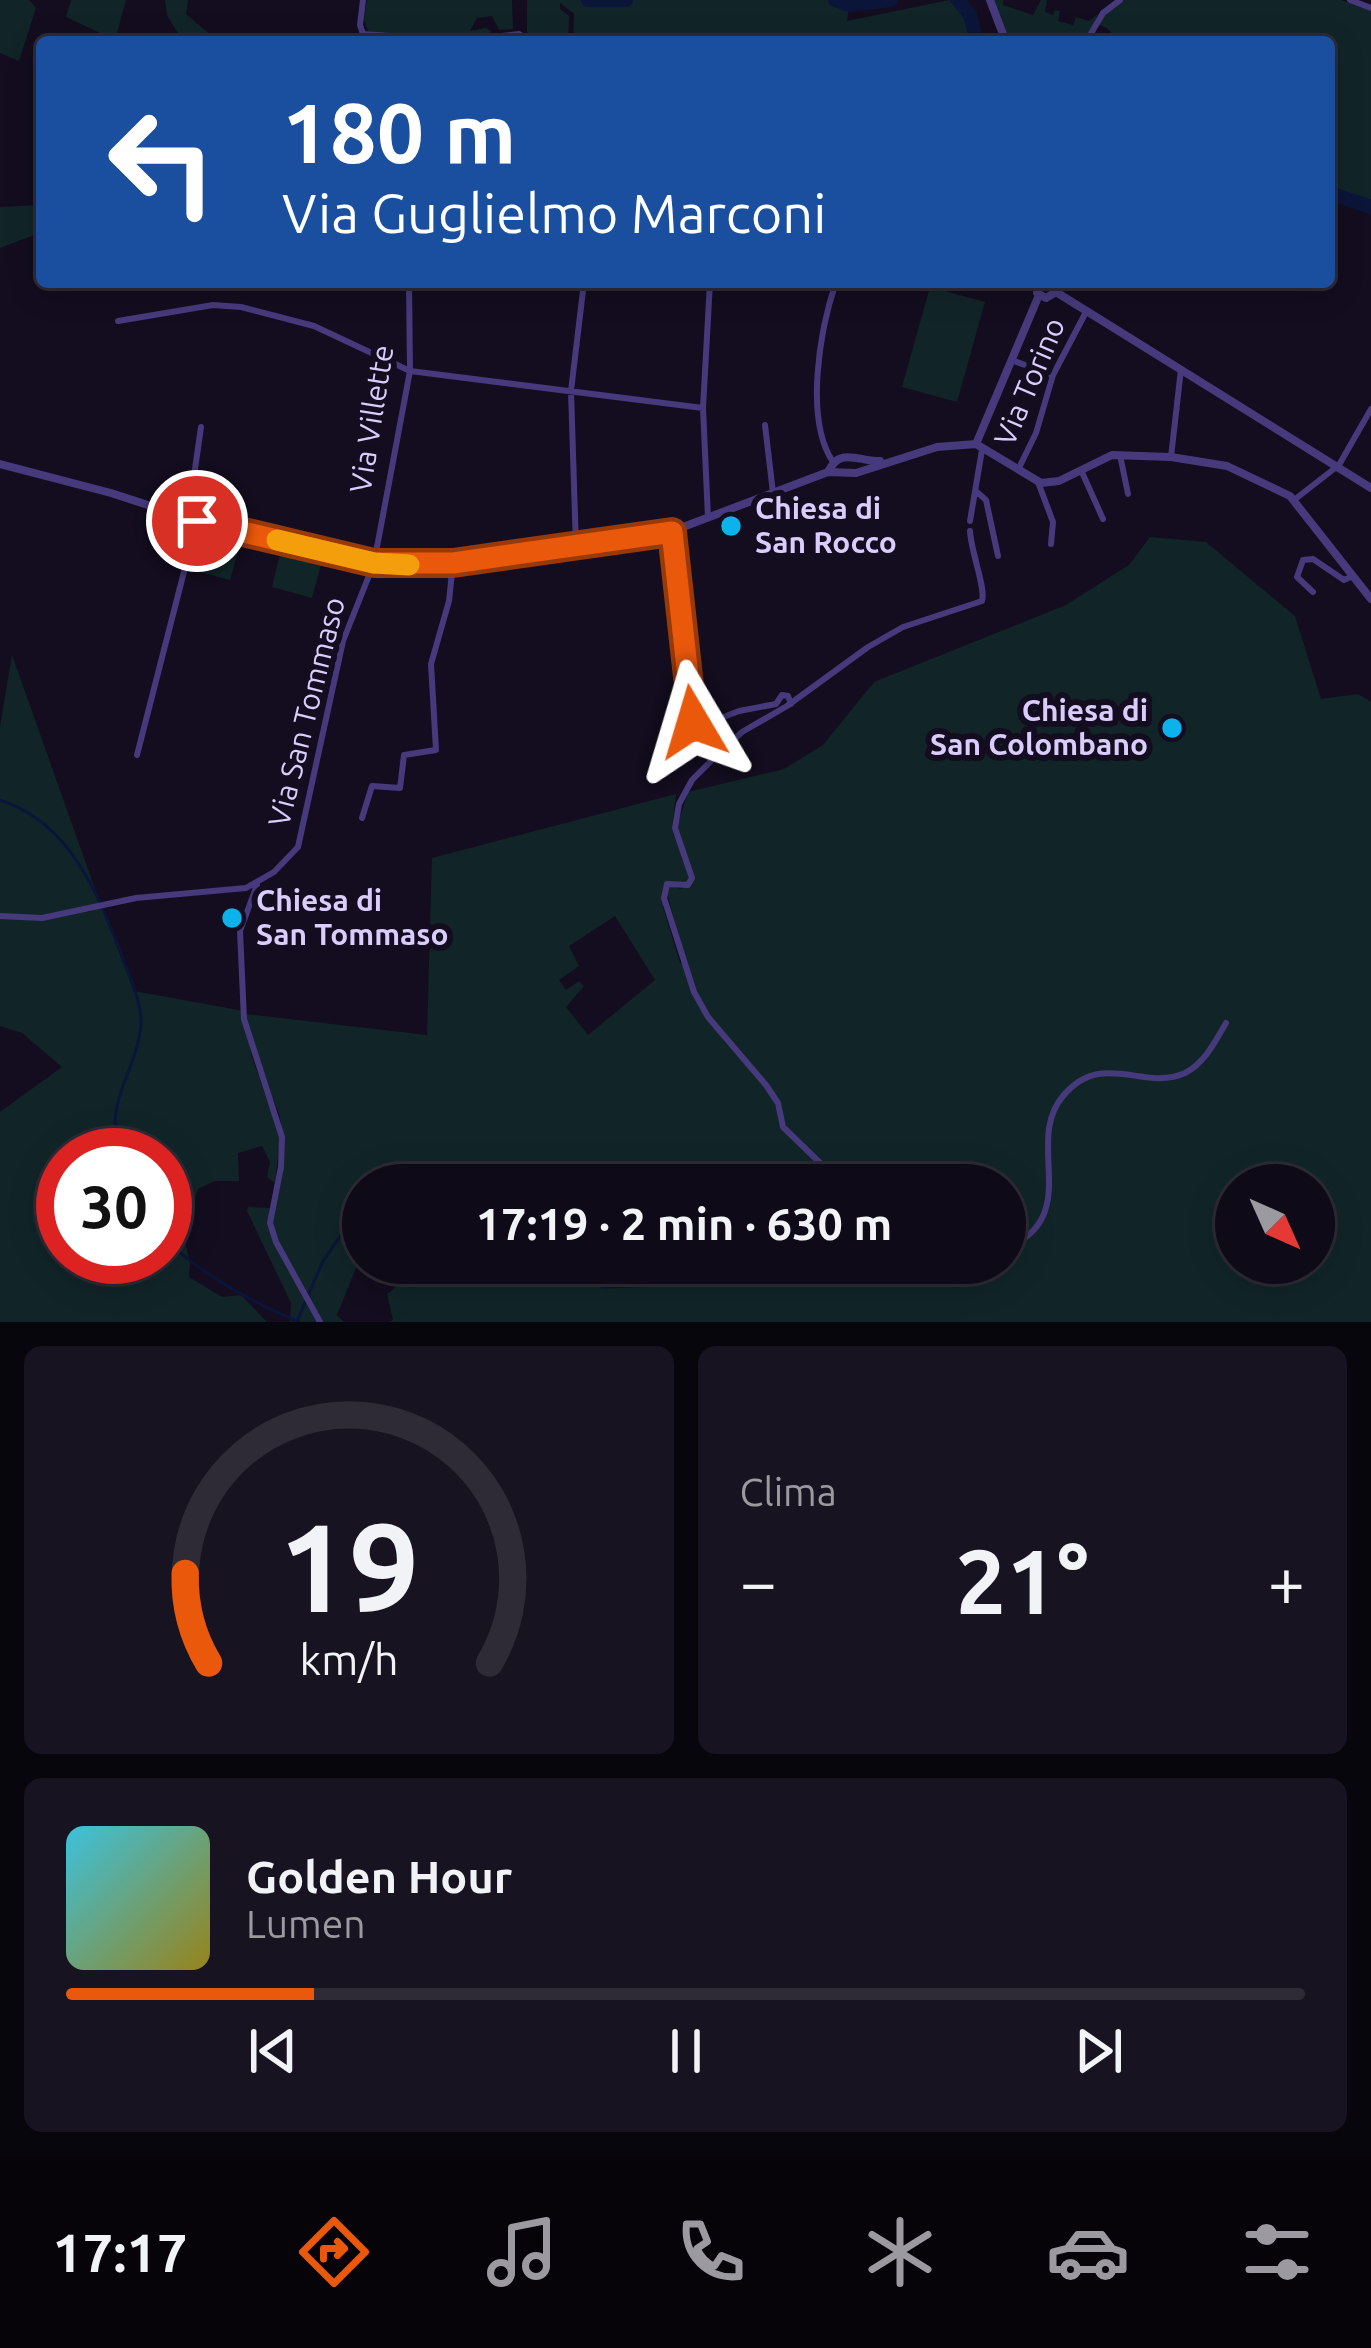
<!DOCTYPE html>
<html lang="it">
<meta charset="utf-8">
<style>
body{margin:0;font-family:Ubuntu,sans-serif;background:#171320;color:#f1f3f6;height:100vh;display:flex;flex-direction:column;font-size:45px;white-space:nowrap}
*{box-sizing:border-box;margin:0}
p{font-size:39px;color:#9b9aa1}
.icon{flex:none;width:66px;height:66px;fill:none;stroke:currentColor;stroke-width:2;stroke-linecap:round;stroke-linejoin:round}
.map{position:relative;height:1322px;overflow:hidden}
.panel{display:flex;flex-direction:column;gap:24px;padding:24px;background:#08060d;flex:1}
.panel>*{flex:none}
.banner{position:absolute;left:36px;top:36px;width:1299px;height:252px;border-radius:12px;box-shadow:0 6px 30px #0003,0 0 0 3px #2e2b36;background:#1a4fa0;color:#fff;overflow:hidden}
.needle{width:78px;rotate:135deg}
.fabs{position:absolute;left:1215px;top:1164px;display:grid;gap:24px}
.fabs a{display:grid;place-items:center;width:120px;height:120px;border-radius:50%;background:#0e0a17;box-shadow:0 6px 30px #0003,0 0 0 3px #2e2b36;font-size:60px}
.speed{position:absolute;left:36px;top:1128px;display:flex;gap:24px;font-size:60px;font-weight:700;text-align:center}
.speed>*{display:grid;place-content:center;width:156px;height:156px;border-radius:50%;background:#0e0a17;box-shadow:0 6px 30px #0003,0 0 0 3px #2e2b36;line-height:1}
.speed .limit{border:18px solid #d22;background:#fff;color:#111}
.pin{position:absolute;display:grid;place-items:center;width:102px;height:102px;color:#fff;margin:-51px;border:6px solid #fff;border-radius:50%;box-shadow:0 3px 12px #0007}
.me{position:absolute;width:132px;margin:-66px;rotate:353deg;stroke-linejoin:round;filter:drop-shadow(0 0 9px #0008)}
.turn{display:flex;align-items:center;gap:42px;height:252px;padding:0 48px;font-size:54px}
.turn .icon{width:156px;height:156px;stroke-width:2.5}
.turn b{display:block;font-size:84px;line-height:102px}
.big{font-size:90px;font-weight:700;line-height:1.1}
.panel .widget{flex:1;display:flex;flex-direction:column;justify-content:center;gap:18px;min-width:0;padding:0 42px;border-radius:18px;background:#171320}
.panel .dial{align-items:center;gap:0}
.dial svg{height:312px;overflow:visible;fill:none;stroke:#2e2b36;stroke-width:7;stroke-linecap:round;text-anchor:middle}
.dial text{fill:#f1f3f6;stroke:none}
.song{display:flex;align-items:center;gap:36px}
.cover{width:144px;height:144px;border-radius:18px;background:linear-gradient(135deg,hsl(190 70% 55%),hsl(50 70% 35%))}
.played{height:12px;border-radius:6px;background:linear-gradient(90deg,#ea580c 20%,#2e2b36 20%)}
.keys{display:flex;justify-content:space-around;direction:ltr}
.heat{display:flex;justify-content:space-between;align-items:center;font-size:66px;direction:ltr}
.panel .tiles{flex:1;display:grid;gap:24px;grid-template-columns:1fr 1fr}
.widget:last-child{grid-column:span 2}
.trip{position:absolute;left:342px;top:1164px;width:684px;height:120px;border-radius:60px;background:#0e0a17;box-shadow:0 6px 30px #0003,0 0 0 3px #2e2b36;font-weight:700;line-height:120px;text-align:center}
.menu{display:flex;height:192px;justify-content:space-around;align-items:center;background:#060409;color:#9b9aa1}
.menu .icon{width:84px;height:84px}
.menu .current{color:#ea580c}
.menu b{font-size:54px;color:#f1f3f6}
.map>svg:first-child{display:block}
.green{fill:#112528;fill-rule:evenodd}
.lines{fill:none;stroke-linecap:round;stroke-linejoin:round}
.stream{stroke:#0b153a;stroke-width:3}
.river{stroke:#0b153a;stroke-width:14}
.minor{stroke:#473a7c;stroke-width:6}
.tertiary{stroke:#473a7c;stroke-width:8}
.route-casing{stroke:#983908;stroke-width:30}
.route{stroke:#ea580c;stroke-width:21}
.slow{stroke:#f59e0b;stroke-width:21}
.poi-dot{fill:#0bb2eb;stroke:#130d1f;stroke-width:4.5}
.labels{text-anchor:middle;stroke-width:12;stroke-linejoin:round;paint-order:stroke}
.street-label{font-size:30px;fill:#dacdfd;stroke:#130d1f}
.poi-label{font-size:30px;font-weight:bold;fill:#dacdfd;stroke:#130d1f;text-anchor:start}
</style>
<div class="map">
<svg width="1371" height="1322" viewBox="0 0 1371 1322">
<rect width="100%" height="100%" fill="#130d1f"/>
<path class="green" d="M0,0H29L36,8L19,61L0,53Z
M71,0H126L115,40L66,17Z
M165,0H188L186,14L219,42H183L167,15Z
M367,0H512L513,29L499,30L492,16L477,18L470,31L486,28L492,32C457,46 406,37 368,31L364,19Z
M527,0H830L849,7L847,21L949,0L963,9L974,42H874L851,35L845,42H573L574,14L560,3V9L569,16L568,42H552L548,38L535,40L527,32Z
M992,0H1003V5L1033,15L1041,0H1047L1045,12L1053,15L1055,10L1060,11L1058,21L1073,25L1076,17L1089,21L1098,14L1085,42H1008Z
M1124,0H1341L1371,11V202L1329,191V42H1119L1107,28L1099,25L1104,14Z
M42,205V232L0,248V207Z
M930,287L985,302L957,402L902,387Z
M197,525L242,537L230,580L193,570L198,552L190,549Z
M1150,537L1206,542L1295,616L1321,699L1358,694L1371,702V1322H389L393,1320L387,1294L401,1283L411,1285L410,1263H1005V1185H363V1251L337,1315L344,1322H290L291,1303L247,1211L248,1207L270,1208L275,1183L267,1177L270,1162L262,1146L238,1153L239,1181H215L198,1189L183,1234L190,1262L189,1277L222,1297L241,1295L267,1322H0V1112L62,1067L22,1033L0,1026V727L12,655L100,903L88,906L87,913L101,905L134,991L244,1011L252,1057L280,1137L275,1183L280,1190L283,1137L279,1113L254,1057L246,1014L427,1035L432,858L676,794L672,827L691,878L688,884L673,883L664,888L663,907L680,963L685,962L666,889L672,885L680,889L689,886L693,879L677,827L688,792L784,769L823,745L874,682L1066,605L1129,565ZM615,916L655,980L588,1035L566,1007L584,986L579,981L566,990L559,980L579,966L569,946ZM63,1155H165V1257H63ZM1236,1185H1314V1263H1236Z
M282,546L323,557L312,598L272,587Z"/>
<g class="lines">
<path class="stream" d="M0,800C72,823 100,898 124,962C131,981 142,1004 141,1024C137,1074 99,1107 123,1155
M165,1240C204,1275 251,1302 299,1322
M536,1263L576,1269L603,1287L696,1284
M297,1321L323,1261L343,1232L363,1225"/>
<path class="river" d="M588,0H626
M835,0L849,5L891,0
M958,0L970,15L977,42
M1329,193L1371,207"/>
<path class="minor" d="M363,0L360,25L363,34L461,41L519,34L531,42
M1350,0L1371,8
M1086,42L1103,13L1120,0
M938,282L1036,287
M118,321L213,305L241,307L314,326L410,371L703,408
M1011,360L1053,375
M765,425L773,493
M1120,455L1128,494
M1171,457L1181,369
M833,462C804,419 820,329 836,282
M1018,470L1036,433L1053,375L1086,312
M1081,470L1103,519
M1038,482L1053,522L1051,544
M977,492L986,500L998,556
M1294,500L1339,465L1371,409
M188,518L201,427
M708,518L703,408L710,282
M970,521L982,450
M672,532L693,723L698,727L739,711L776,704L782,695L788,696L791,704
M576,547L571,391L584,282
M1313,592L1297,577L1303,560L1313,559L1344,580L1353,576
M137,755L197,521
M362,818L372,786L400,788L404,755L436,750L431,664L449,601L453,563
M257,885L240,931L244,1019L282,1137L281,1167L270,1223L276,1242L320,1322
M0,916L42,918L136,898L246,888L274,872L298,847L343,641L374,563L410,371L409,282
M843,1185L783,1127L778,1103L766,1085L708,1017L694,992L664,898L667,884L688,885L692,878L675,828L679,804L692,780L715,757L742,732L787,706L868,647L903,627L982,601C986,588 971,552 970,531
M1005,1249C1085,1216 1023,1143 1063,1096C1102,1049 1144,1092 1185,1073C1205,1063 1216,1040 1226,1023"/>
<path class="tertiary" d="M990,0L1006,42
M1038,282L1037,293L1046,298L1056,292L1055,282
M1056,292L1371,488
M976,444L1041,483L1059,481L1112,455L1171,457L1227,466L1290,496L1371,599
M976,444L1039,295
M0,464L111,493L197,521L374,563H453L662,535L828,472L856,473L937,447L976,444
M828,472C840,446 859,462 880,461"/>
</g>
<g class="lines">
<g class="route-casing">
<path id="route" d="M197,521L374,563H453L672,532L693,722"/>
</g>
<use href="#route" class="route"/>
<path class="slow" d="M277,540L374,563L409,565"/>
</g>
<g class="poi-dot">
<circle cx="731" cy="526" r="12"/>
<circle cx="1172" cy="728" r="12"/>
<circle cx="232" cy="918" r="12"/>
</g>
<g class="labels">
<g class="street-label">
<text transform="translate(1030 382) rotate(-67)" y="10">Via Torino</text>
<text transform="translate(372 419) rotate(-81)" y="10">Via Villette</text>
<text transform="translate(307 712) rotate(-76)" y="10">Via San Tommaso</text>
</g>
<g class="poi-label">
<text x="755" y="519">Chiesa di<tspan x="755" dy="34">San Rocco</tspan></text>
<text x="1148" y="721" text-anchor="end">Chiesa di<tspan x="1148" dy="34">San Colombano</tspan></text>
<text x="256" y="911">Chiesa di<tspan x="256" dy="34">San Tommaso</tspan></text>
</g>
</g>
</svg>
<div class="fabs">
<a><svg class="needle" viewBox="-14 -14 28 28"><path d="M0-13l5 13h-10z" fill="#e53935"/><path d="M0 13l5-13h-10z" fill="#9b9aa1"/></svg></a>
</div>
<div class="speed"><div class="limit">30</div></div>
<div class="pin" style="left:197px;top:521px;background:#d93025"><svg class="icon" aria-label="arrive" viewBox="0 0 24 24"><path d="M6 21V4h12l-3 4 3 4H6"/></svg></div>
<svg class="me" style="left:693px;top:722px" viewBox="-20 -20 40 40"><path d="M0-17L14 15 0 8-14 15z" fill="#ea580c" stroke="#fff" stroke-width="4"/></svg>
<div class="trip">17:19 · 2 min · 630 m</div>
<div class="banner">
<div class="turn"><svg class="icon" aria-label="left" viewBox="0 0 24 24"><path d="M17 20v-9H6M10 6l-5 5 5 5"/></svg><div><b>180 m</b>Via Guglielmo Marconi</div></div>
</div>
</div>
<section class="panel">
<div class="tiles">
<div class="widget dial"><svg viewBox="0 0 100 80">
<path d="M14 69A42 42 0 1 1 86 69"/>
<path d="M14 69A42 42 0 0 1 8 46" stroke="#ea580c"/>
<text x="50" y="56" font-size="32" font-weight="700">19</text>
<text x="50" y="72" font-size="11">km/h</text>
</svg></div>
<div class="widget"><p>Clima</p>
<div class="heat"><a>−</a><b class="big">21°</b><a>+</a></div>
</div>
<div class="widget">
<div class="song"><i class="cover"></i><div><b>Golden Hour</b><p>Lumen</p></div></div>
<div class="played"></div>
<div class="keys"><svg class="icon" aria-label="previous" viewBox="0 0 24 24"><path d="M18 5L8 12l10 7zM5 5v14"/></svg><svg class="icon" aria-label="pause" viewBox="0 0 24 24"><path d="M8 5v14M16 5v14"/></svg><svg class="icon" aria-label="next" viewBox="0 0 24 24"><path d="M6 5l10 7-10 7zM19 5v14"/></svg></div>
</div>
</div>
</section>
<nav class="menu">
<b>17:17</b>
<svg class="icon current" aria-label="directions" viewBox="0 0 24 24"><path d="M12 3l9 9-9 9-9-9zM9 14v-3h6M13 9l2 2-2 2"/></svg>
<svg class="icon" aria-label="music" viewBox="0 0 24 24"><path d="M9 18V5l10-2v13"/><circle cx="6" cy="18" r="3"/><circle cx="16" cy="16" r="3"/></svg>
<svg class="icon" aria-label="phone" viewBox="0 0 24 24"><path d="M5 4h4l2 5-3 2q2 4 5 5l2-3 5 2v4C11 20 4 13 5 4z"/></svg>
<svg class="icon" aria-label="climate" viewBox="0 0 24 24"><path d="M12 3v18M4 7l16 10M4 17L20 7"/></svg>
<svg class="icon" aria-label="car" viewBox="0 0 24 24"><path d="M5 17H2v-5l4-1 3-4h7l3 4 3 1v5h-3M9 17h6M6 11h13"/><circle cx="7" cy="17" r="2"/><circle cx="17" cy="17" r="2"/></svg>
<svg class="icon" aria-label="filters" viewBox="0 0 24 24"><path d="M4 7h16M4 17h16"/><circle cx="9" cy="7" r="2"/><circle cx="15" cy="17" r="2"/></svg>
</nav>
